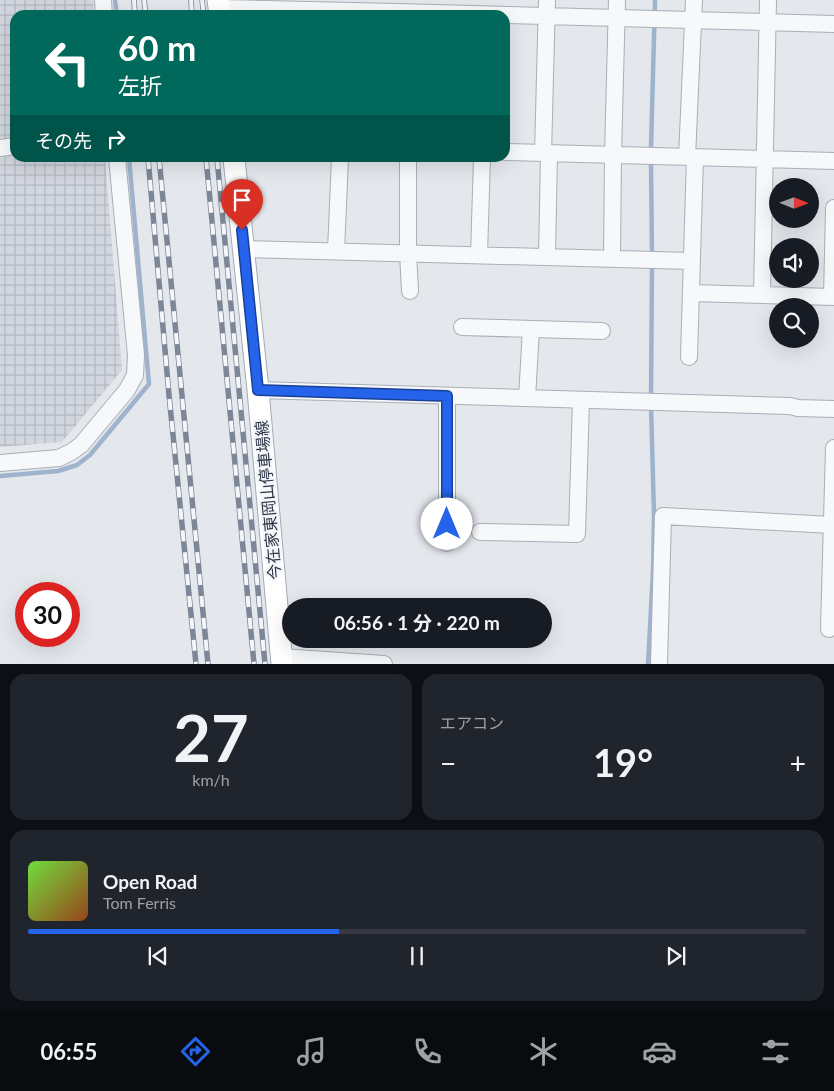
<!DOCTYPE html>
<html lang="ja">
<meta charset="utf-8">
<style>
body{margin:0;font-family:Lato,"Noto Sans JP",sans-serif;background:#20242c;color:#f1f3f6;height:100vh;display:flex;flex-direction:column;font-size:19px;white-space:nowrap}
*{box-sizing:border-box;margin:0}
p{font-size:16px;color:#9ea1a6}
.icon{flex:none;width:28px;height:28px;fill:none;stroke:currentColor;stroke-width:2;stroke-linecap:round;stroke-linejoin:round}
.map{position:relative;height:664px;overflow:hidden}
.sheet{display:flex;flex-direction:column;gap:10px;padding:10px;background:#0d0f14;flex:1}
.sheet>*{flex:none}
.top-card{position:absolute;left:10px;top:10px;width:500px;height:152px;border-radius:15px;box-shadow:0 5px 20px #0002;background:#00695c;color:#fff;overflow:hidden}
.needle{width:32px;rotate:91deg}
.tools{position:absolute;left:769px;top:178px;display:grid;gap:10px}
.tools a{display:grid;place-items:center;width:50px;height:50px;border-radius:50%;background:#171b24;box-shadow:0 5px 20px #0002;font-size:25px}
.speed{position:absolute;left:15px;top:582px;display:flex;gap:10px;font-size:25px;font-weight:700;text-align:center}
.speed>*{display:grid;place-content:center;width:65px;height:65px;border-radius:50%;background:#171b24;box-shadow:0 5px 20px #0002;line-height:1}
.speed .limit{border:8px solid #d22;background:#fff;color:#111}
.pin{position:absolute;display:grid;place-items:center;width:42px;height:42px;color:#fff;margin:-51px -21px;border-radius:50% 50% 50% 0;rotate:-45deg;box-shadow:0 0 5px #0007}
.pin .icon{rotate:45deg}
.me{position:absolute;width:55px;margin:-28px;rotate:0deg;stroke-linejoin:round;filter:drop-shadow(0 0 4px #0008)}
.turn{display:flex;align-items:center;gap:18px;height:105px;padding:0 25px;font-size:22px}
.turn .icon{width:65px;height:65px;stroke-width:2.5}
.turn b{display:block;font-size:35px;line-height:42px}
.then{display:flex;align-items:center;height:48px;padding:0 25px;background:#0003;gap:10px;font-size:19px}
.big{font-size:38px;font-weight:700;line-height:1.1}
.sheet .card{flex:1;display:flex;flex-direction:column;justify-content:center;gap:8px;min-width:0;padding:0 18px;border-radius:15px;background:#20242c}
.sheet .dial{align-items:center;gap:0}
.dial b{font-size:65px;line-height:1}
.song{display:flex;align-items:center;gap:15px}
.cover{width:60px;height:60px;border-radius:8px;background:linear-gradient(135deg,hsl(100 70% 55%),hsl(20 70% 35%))}
.played{height:5px;border-radius:2px;background:linear-gradient(90deg,#2563eb 40%,#363941 40%)}
.keys{display:flex;justify-content:space-around;direction:ltr}
.heat{display:flex;justify-content:space-between;align-items:center;font-size:28px;direction:ltr}
.sheet .tiles{flex:1;display:grid;gap:10px;grid-template-columns:1fr 1fr}
.card:last-child{grid-column:span 2}
.trip{position:absolute;left:282px;top:598px;width:270px;height:50px;border-radius:25px;background:#171b24;box-shadow:0 5px 20px #0002;font-weight:700;line-height:50px;text-align:center}
.tab-bar{display:flex;height:80px;justify-content:space-around;align-items:center;background:#090b0e;color:#9ea1a6}
.tab-bar .icon{width:35px;height:35px}
.tab-bar .on{color:#2563eb}
.tab-bar b{font-size:22px;color:#f1f3f6}
.map>svg:first-child{display:block}
.industrial{fill:url(#industrial-grid)}
.lines{fill:none;stroke-linecap:round;stroke-linejoin:round}
.stream{stroke:#9fb4cc;stroke-width:4.5}
.minor-casing{stroke:#a9aeb7;stroke-width:18}
.major-casing{stroke:#a3abb8;stroke-width:23}
.minor{stroke:#f7f8fa;stroke-width:16}
.major{stroke:#fff;stroke-width:21}
.rail-casing{stroke:#7d8696;stroke-width:5.5}
.rail{stroke:#f4f6f9;stroke-width:4;stroke-dasharray:11;stroke-linecap:butt}
.route-casing{stroke:#184099;stroke-width:12}
.route{stroke:#2563eb;stroke-width:9}
.labels{text-anchor:middle;stroke-width:5;stroke-linejoin:round;paint-order:stroke}
.street-label{font-size:16px;fill:#2b3445;stroke:#f4f6f9}
</style>
<div class="map">
<svg width="834" height="664" viewBox="0 0 834 664">
<defs>
<pattern id="industrial-grid" width="8" height="8" patternUnits="userSpaceOnUse" patternTransform="scale(1.25)"><rect width="8" height="8" fill="#d2d6de"/><path d="M0 4h8M4 0v8" fill="none" stroke="#b4b8c0"/></pattern>
</defs>
<rect width="100%" height="100%" fill="#e4e7ec"/>
<path class="industrial" d="M0,0H93L94,15H15V158H105L122,370L62,442L0,447Z"/>
<g class="lines">
<path class="stream" d="M115,0L117,15
M651,148L655,0
M651,162L652,256
M651,398L652,263
M0,476L58,471L77,465L90,455L149,384L129,158
M648,664L653,572L654,514L651,406"/>
<g class="minor-casing">
<path id="minor" d="M103,0L104,15
M219,8L396,12L834,24
M0,148L15,146
M505,152L834,161
M543,153L547,0
M687,157L694,0
M408,158V253L410,291
M244,249L691,261
M336,251L340,158
M479,255L482,158
M547,257L549,153
M612,258L613,155L617,0
M691,293L834,297
M762,295L768,0
M832,297L834,208
M462,327L602,331
M689,357L695,157
M258,390L790,406L798,408L834,409
M527,398L531,329
M0,463L59,458L71,452L81,445L127,390L135,375L136,355L117,158
M480,532L577,534L581,400
M447,543V396
M829,629L834,448
M281,657L384,664
M659,664L663,516L832,525"/>
</g>
<g class="major-casing">
<path id="major" d="M218,0L220,15
M234,158L258,390L282,664"/>
</g>
<use href="#minor" class="minor"/>
<use href="#major" class="major"/>
<g class="rail-casing">
<path id="rail" d="M134,0L135,15
M144,0L146,15
M191,0L192,15
M202,0L204,15
M148,158L169,395L196,664
M159,158L208,664
M206,158L254,664
M217,158L265,664"/>
</g>
<use href="#rail" class="rail"/>
</g>
<g class="lines">
<g class="route-casing">
<path id="route" d="M242,230L258,390L447,396V524"/>
</g>
<use href="#route" class="route"/>
</g>
<g class="labels">
<g class="street-label">
<text transform="translate(268 500) rotate(-95)" y="6">今在家東岡山停車場線</text>
</g>
</g>
</svg>
<div class="tools">
<a><svg class="needle" viewBox="-14 -14 28 28"><path d="M0-13l5 13h-10z" fill="#e53935"/><path d="M0 13l5-13h-10z" fill="#9ea1a6"/></svg></a>
<a><svg class="icon" aria-label="sound" viewBox="0 0 24 24"><path d="M4 9h4l5-4v14l-5-4H4zM17 9q2 3 0 6"/></svg></a>
<a><svg class="icon" aria-label="search" viewBox="0 0 24 24"><circle cx="10" cy="10" r="6"/><path d="M15 15l6 6"/></svg></a>
</div>
<div class="speed"><div class="limit">30</div></div>
<div class="pin" style="left:242px;top:230px;background:#d93025"><svg class="icon" aria-label="arrive" viewBox="0 0 24 24"><path d="M6 21V4h12l-3 4 3 4H6"/></svg></div>
<svg class="me" style="left:447px;top:524px" viewBox="-20 -20 40 40"><circle r="19" fill="#fff"/><path d="M0-13L10 11 0 6-10 11z" fill="#2563eb"/></svg>
<div class="trip">06:56 · 1 分 · 220 m</div>
<div class="top-card">
<div class="turn"><svg class="icon" aria-label="left" viewBox="0 0 24 24"><path d="M17 20v-9H6M10 6l-5 5 5 5"/></svg><div><b>60 m</b>左折</div></div>
<div class="then">その先<svg class="icon" aria-label="right" viewBox="0 0 24 24"><path d="M7 20v-9h11M14 6l5 5-5 5"/></svg></div>
</div>
</div>
<section class="sheet">
<div class="tiles">
<div class="card dial"><b>27</b><p>km/h</p></div>
<div class="card"><p>エアコン</p>
<div class="heat"><a>−</a><b class="big">19°</b><a>+</a></div>
</div>
<div class="card">
<div class="song"><i class="cover"></i><div><b>Open Road</b><p>Tom Ferris</p></div></div>
<div class="played"></div>
<div class="keys"><svg class="icon" aria-label="previous" viewBox="0 0 24 24"><path d="M18 5L8 12l10 7zM5 5v14"/></svg><svg class="icon" aria-label="pause" viewBox="0 0 24 24"><path d="M8 5v14M16 5v14"/></svg><svg class="icon" aria-label="next" viewBox="0 0 24 24"><path d="M6 5l10 7-10 7zM19 5v14"/></svg></div>
</div>
</div>
</section>
<nav class="tab-bar">
<b>06:55</b>
<svg class="icon on" aria-label="directions" viewBox="0 0 24 24"><path d="M12 3l9 9-9 9-9-9zM9 14v-3h6M13 9l2 2-2 2"/></svg>
<svg class="icon" aria-label="music" viewBox="0 0 24 24"><path d="M9 18V5l10-2v13"/><circle cx="6" cy="18" r="3"/><circle cx="16" cy="16" r="3"/></svg>
<svg class="icon" aria-label="phone" viewBox="0 0 24 24"><path d="M5 4h4l2 5-3 2q2 4 5 5l2-3 5 2v4C11 20 4 13 5 4z"/></svg>
<svg class="icon" aria-label="climate" viewBox="0 0 24 24"><path d="M12 3v18M4 7l16 10M4 17L20 7"/></svg>
<svg class="icon" aria-label="car" viewBox="0 0 24 24"><path d="M5 17H2v-5l4-1 3-4h7l3 4 3 1v5h-3M9 17h6M6 11h13"/><circle cx="7" cy="17" r="2"/><circle cx="17" cy="17" r="2"/></svg>
<svg class="icon" aria-label="filters" viewBox="0 0 24 24"><path d="M4 7h16M4 17h16"/><circle cx="9" cy="7" r="2"/><circle cx="15" cy="17" r="2"/></svg>
</nav>
